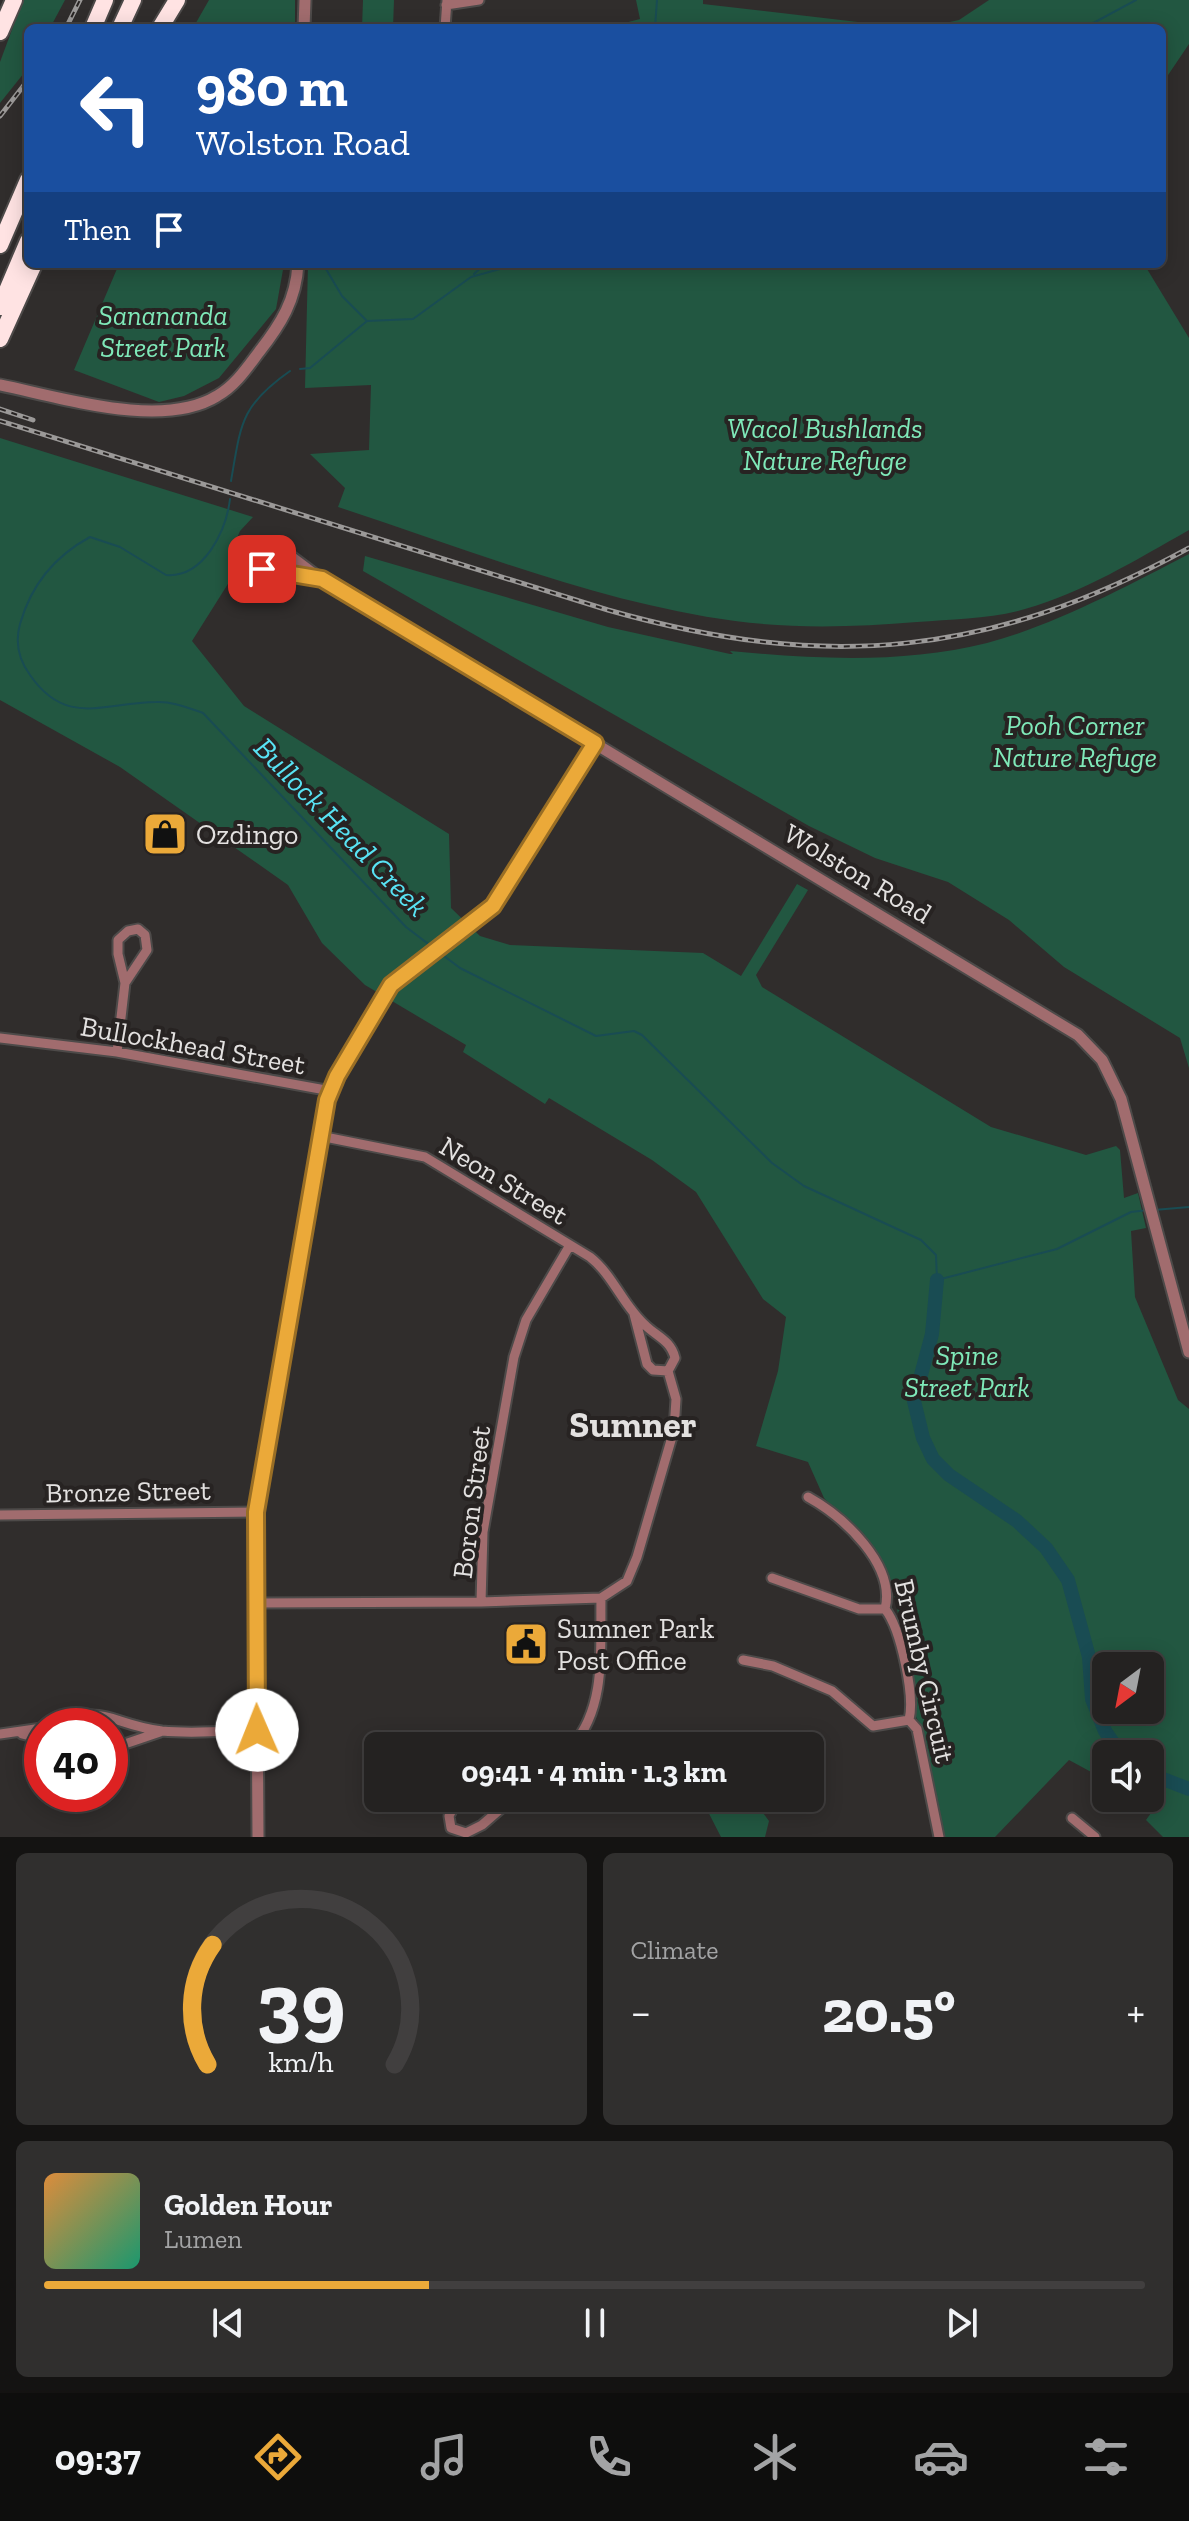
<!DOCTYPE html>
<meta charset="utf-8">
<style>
body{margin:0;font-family:"Zilla Slab",serif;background:#302f2e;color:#f1f3f6;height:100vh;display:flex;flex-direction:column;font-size:30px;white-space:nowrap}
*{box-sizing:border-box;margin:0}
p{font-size:26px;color:#a3a4a5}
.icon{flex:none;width:44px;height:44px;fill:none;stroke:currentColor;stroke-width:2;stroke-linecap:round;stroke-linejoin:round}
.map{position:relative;height:1837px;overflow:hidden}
.sheet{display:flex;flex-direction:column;gap:16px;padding:16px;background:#141312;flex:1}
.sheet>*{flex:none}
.hud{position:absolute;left:24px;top:24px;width:1142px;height:244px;border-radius:12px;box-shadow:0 4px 20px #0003,0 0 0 2px #413f3f;background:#1a4fa0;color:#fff;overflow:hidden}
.needle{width:52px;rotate:212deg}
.buttons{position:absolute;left:1092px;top:1652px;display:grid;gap:16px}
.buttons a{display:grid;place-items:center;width:72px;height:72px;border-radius:12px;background:#242221;box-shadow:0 4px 20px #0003,0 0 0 2px #413f3f;font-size:40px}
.speed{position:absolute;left:24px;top:1708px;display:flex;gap:16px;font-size:40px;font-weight:700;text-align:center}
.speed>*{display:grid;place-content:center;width:104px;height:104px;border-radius:50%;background:#242221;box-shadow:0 4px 20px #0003,0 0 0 2px #413f3f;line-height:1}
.speed .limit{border:12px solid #d22;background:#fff;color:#111}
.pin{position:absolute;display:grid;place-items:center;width:68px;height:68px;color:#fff;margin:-34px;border-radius:16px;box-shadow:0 4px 12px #0006}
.me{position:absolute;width:88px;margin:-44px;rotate:359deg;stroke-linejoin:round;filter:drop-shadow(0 0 6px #0008)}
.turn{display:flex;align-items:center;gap:28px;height:168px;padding:0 40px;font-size:36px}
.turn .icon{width:104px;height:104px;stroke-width:2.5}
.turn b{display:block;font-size:56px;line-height:68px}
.then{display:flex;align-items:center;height:76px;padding:0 40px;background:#0003;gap:16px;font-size:30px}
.big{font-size:60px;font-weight:700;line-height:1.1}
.sheet .card{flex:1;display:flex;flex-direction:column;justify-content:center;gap:12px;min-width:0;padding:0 28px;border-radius:12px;background:#302f2e}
.sheet .dial{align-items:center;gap:0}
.dial svg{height:208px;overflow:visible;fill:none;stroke:#413f3f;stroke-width:7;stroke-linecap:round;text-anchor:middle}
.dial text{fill:#f1f3f6;stroke:none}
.song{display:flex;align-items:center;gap:24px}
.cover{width:96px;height:96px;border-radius:12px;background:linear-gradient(135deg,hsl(30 70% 55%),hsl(160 70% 35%))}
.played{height:8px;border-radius:4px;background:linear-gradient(90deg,#eba939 35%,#413f3f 35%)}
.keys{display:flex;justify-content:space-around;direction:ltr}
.heat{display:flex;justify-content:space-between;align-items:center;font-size:44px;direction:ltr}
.sheet .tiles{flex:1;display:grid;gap:16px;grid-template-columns:1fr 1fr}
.card:last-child{grid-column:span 2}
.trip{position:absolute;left:364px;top:1732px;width:460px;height:80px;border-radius:12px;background:#242221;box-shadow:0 4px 20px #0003,0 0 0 2px #413f3f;font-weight:700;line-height:80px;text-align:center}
.tab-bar{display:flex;height:128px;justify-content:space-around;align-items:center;background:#0e0e0d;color:#a3a4a5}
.tab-bar .icon{width:56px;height:56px}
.tab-bar .selected{color:#eba939}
.tab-bar b{font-size:36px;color:#f1f3f6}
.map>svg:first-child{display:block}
.green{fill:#225741;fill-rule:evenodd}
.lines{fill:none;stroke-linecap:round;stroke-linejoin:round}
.stream{stroke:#194c53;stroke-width:2}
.river{stroke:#194c53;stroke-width:14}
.minor-casing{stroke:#4d4a49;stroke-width:13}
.tertiary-casing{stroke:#4d4a49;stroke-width:15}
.motorway-casing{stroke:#4d4a49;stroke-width:20}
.minor{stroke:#a16c6e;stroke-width:9}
.tertiary{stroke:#a16c6e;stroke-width:11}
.motorway{stroke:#ffe3e3;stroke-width:16}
.rail-casing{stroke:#9b9998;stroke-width:5}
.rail{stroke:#272322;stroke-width:2;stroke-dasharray:6;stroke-linecap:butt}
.route-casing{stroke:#996e25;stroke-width:20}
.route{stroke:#eba939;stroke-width:14}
.labels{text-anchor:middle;stroke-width:8;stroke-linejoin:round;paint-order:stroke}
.park-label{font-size:28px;font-style:italic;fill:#7fe9b9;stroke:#272322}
.poi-label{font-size:28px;fill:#e3e1e0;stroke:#272322;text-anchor:start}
.street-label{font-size:28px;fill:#e3e1e0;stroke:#272322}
.water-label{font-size:30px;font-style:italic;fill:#58e3f4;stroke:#272322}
.district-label{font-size:36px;font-weight:bold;fill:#e3e1e0;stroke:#272322}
</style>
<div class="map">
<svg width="1189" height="1837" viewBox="0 0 1189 1837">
<rect width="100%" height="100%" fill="#302d2c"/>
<path class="green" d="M23,0H65L50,28H28V68L0,103V62Z
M209,0H295V28H193Z
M363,0H394L393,28H362Z
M636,0H703V4L909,28H605L640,19Z
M989,0H1189V44L1162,84V28H923L959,20Z
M119,264H284L276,309L219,378L184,396L159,402L74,370Z
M308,264H1144L1189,338V530C1136,560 1084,592 1025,609C991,619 952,619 917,622C856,627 795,629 735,621C600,603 467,549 338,507L345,488L310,454L369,450L371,385L305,388Z
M0,438L253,517L240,531L232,550L238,568L192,641L244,706L449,834L451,908L480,936L510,945L703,953L741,976L797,884L808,890L756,975L762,987L991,1127L1086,1155L1116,1146L1120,1150L1124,1198L1138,1193L1146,1228L1131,1231L1135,1297L1178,1400L1189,1409V1837H1163L1146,1820L1151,1813L1131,1798H1150V1754H1106V1780L1069,1760L995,1837H945L922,1727L916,1717L909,1664L893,1591L872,1551L824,1498L808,1462L756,1446L778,1371L786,1317L763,1299L696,1192L652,1160L549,1098L545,1104L463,1052L466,1045L365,985L322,943L288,885L120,767L0,700ZM1106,1666H1150V1710H1106Z
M1189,554V1068L1180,1038L1064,967L1009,920L948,882L875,858L809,826L363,571L365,556L608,627L730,654H733L730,651C814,659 904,664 987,643C1055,625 1127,586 1189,554Z
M701,1798H752L769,1821L765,1837H721Z"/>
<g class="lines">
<path class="stream" d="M655,28L657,0
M1084,28L1136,0
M323,264L342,296L366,320
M474,274L485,264
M300,369L310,368L367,321L413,319L471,277L518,264
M231,481C241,424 240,406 290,371
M230,499C226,531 204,578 166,575L120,547L90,537C55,556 31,585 20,624C15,642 19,660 30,675C66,727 102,703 156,702C172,701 188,708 203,713L406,927L431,946
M440,953L460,968L596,1036L634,1031L642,1035L772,1163L804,1186L921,1240L936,1255L937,1280L1057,1249L1131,1212L1148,1210
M1154,1210L1189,1207"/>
<path class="river" d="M937,1280L932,1334L914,1401L923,1438L933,1459L949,1475L1017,1521L1046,1548L1068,1580L1089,1657L1092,1699L1105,1731L1121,1754
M1150,1774L1189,1789"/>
<g class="minor-casing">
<path id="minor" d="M446,5L479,0
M445,28L447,0
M273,542L322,579L262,569L258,554L262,546Z
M0,1038L117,1052L331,1091
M117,1052L125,983L118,954V940L128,931L138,929L145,935L147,950L125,983
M320,1136L425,1157L590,1257C614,1276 623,1306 646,1326C658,1337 671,1341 675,1358L668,1371L653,1370L647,1364L634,1314
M808,1497C844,1517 896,1565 885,1609C901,1629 915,1696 909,1720L917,1729L939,1837
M0,1515L256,1512
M772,1578L859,1609H885
M481,1602L601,1598L627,1581L637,1557L674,1430L676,1399L668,1371
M256,1603L481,1602L483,1532L514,1357L526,1320L570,1245
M743,1660L773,1666L832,1691L873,1726L909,1720
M46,1726C108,1702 107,1724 162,1731C193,1734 226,1731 257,1730
M0,1734L42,1728
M22,1734L42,1739
M572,1746C607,1707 600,1647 601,1598
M110,1749L160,1732
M473,1798L456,1802L449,1816L451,1828L466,1833L482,1825L511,1800L484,1798
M1072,1818L1095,1837"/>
</g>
<g class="tertiary-casing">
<path id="tertiary" d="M304,28L305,0
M0,385C60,397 162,430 217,396C235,386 247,368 259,352C281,324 296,300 298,264
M322,579L1078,1035L1102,1060L1121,1099L1189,1352
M258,1837L256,1512L327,1100L337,1076L391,985L493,906L595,743"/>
</g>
<g class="motorway-casing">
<path id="motorway" d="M93,28L105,0
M120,28L133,0
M160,28L177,0
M0,32L14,0
M0,245L28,180
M0,307L28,241
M0,339L34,264"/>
</g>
<use href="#minor" class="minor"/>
<use href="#tertiary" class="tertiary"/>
<use href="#motorway" class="motorway"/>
<g class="rail-casing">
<path id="rail" d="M66,28L80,0
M0,116L28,80
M0,409L33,420
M0,421L608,610C826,672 990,657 1189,548"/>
</g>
<use href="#rail" class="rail"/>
</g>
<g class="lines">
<g class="route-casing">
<path id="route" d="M257,1730L256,1512L327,1100L337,1076L391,985L493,906L595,743L322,579L262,569"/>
</g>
<use href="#route" class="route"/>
</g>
<defs>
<g id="shop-square" transform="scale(2.3)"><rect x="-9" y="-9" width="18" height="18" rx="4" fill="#eba939" stroke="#272322"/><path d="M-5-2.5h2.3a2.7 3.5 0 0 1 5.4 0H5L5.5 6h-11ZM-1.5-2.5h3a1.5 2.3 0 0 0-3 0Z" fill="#111"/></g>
<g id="civic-square" transform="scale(2.3)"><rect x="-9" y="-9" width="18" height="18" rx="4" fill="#eba939" stroke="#272322"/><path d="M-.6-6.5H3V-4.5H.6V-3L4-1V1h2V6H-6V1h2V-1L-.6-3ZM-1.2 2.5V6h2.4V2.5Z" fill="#111"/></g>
</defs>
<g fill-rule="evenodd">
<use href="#shop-square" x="165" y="834"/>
<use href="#civic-square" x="526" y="1644"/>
</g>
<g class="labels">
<g class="park-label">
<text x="163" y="325">Sanananda<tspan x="163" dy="32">Street Park</tspan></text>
<text x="825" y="438">Wacol Bushlands<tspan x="825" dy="32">Nature Refuge</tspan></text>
<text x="1075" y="735">Pooh Corner<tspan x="1075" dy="32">Nature Refuge</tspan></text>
<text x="967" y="1365">Spine<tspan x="967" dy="32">Street Park</tspan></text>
</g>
<g class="poi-label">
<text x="196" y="844">Ozdingo</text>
<text x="557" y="1638">Sumner Park<tspan x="557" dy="32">Post Office</tspan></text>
</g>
<g class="street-label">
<text transform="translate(858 873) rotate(31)" y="10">Wolston Road</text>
<text transform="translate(193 1045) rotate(10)" y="10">Bullockhead Street</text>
<text transform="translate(504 1180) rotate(31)" y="10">Neon Street</text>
<text transform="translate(128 1491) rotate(-1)" y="10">Bronze Street</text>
<text transform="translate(471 1502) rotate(-83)" y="10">Boron Street</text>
<text transform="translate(925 1671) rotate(77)" y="10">Brumby Circuit</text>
</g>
<g class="water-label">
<text transform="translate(341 827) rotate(46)" y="10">Bullock Head Creek</text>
</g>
<g class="district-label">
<text x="633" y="1437">Sumner</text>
</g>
</g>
</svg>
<div class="buttons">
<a><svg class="needle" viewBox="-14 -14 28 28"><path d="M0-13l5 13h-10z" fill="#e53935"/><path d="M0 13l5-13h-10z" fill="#a3a4a5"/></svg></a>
<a><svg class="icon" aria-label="sound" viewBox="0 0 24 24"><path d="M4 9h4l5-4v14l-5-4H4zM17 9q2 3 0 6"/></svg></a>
</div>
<div class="speed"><div class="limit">40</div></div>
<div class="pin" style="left:262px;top:569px;background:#d93025"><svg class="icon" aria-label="arrive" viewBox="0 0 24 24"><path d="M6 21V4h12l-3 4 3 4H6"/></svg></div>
<svg class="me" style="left:257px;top:1730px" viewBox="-20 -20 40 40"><circle r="19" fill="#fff"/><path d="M0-13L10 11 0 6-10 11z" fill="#eba939"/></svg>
<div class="trip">09:41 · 4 min · 1.3 km</div>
<div class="hud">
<div class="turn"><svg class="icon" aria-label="left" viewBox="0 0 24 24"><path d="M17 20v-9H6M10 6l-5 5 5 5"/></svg><div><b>980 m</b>Wolston Road</div></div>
<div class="then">Then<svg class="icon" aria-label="arrive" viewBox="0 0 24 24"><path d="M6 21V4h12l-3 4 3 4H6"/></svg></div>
</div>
</div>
<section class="sheet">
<div class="tiles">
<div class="card dial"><svg viewBox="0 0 100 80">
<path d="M14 69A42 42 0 1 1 86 69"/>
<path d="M14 69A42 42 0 0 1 16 23" stroke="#eba939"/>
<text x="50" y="56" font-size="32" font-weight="700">39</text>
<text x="50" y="72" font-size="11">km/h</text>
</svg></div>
<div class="card"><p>Climate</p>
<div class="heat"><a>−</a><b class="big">20.5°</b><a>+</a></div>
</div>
<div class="card">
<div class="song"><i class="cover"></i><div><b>Golden Hour</b><p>Lumen</p></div></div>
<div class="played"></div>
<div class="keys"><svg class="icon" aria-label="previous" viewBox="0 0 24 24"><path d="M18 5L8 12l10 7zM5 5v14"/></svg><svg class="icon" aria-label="pause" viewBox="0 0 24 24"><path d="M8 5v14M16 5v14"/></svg><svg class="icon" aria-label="next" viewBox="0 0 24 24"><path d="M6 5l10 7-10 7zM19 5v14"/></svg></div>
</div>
</div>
</section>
<nav class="tab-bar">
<b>09:37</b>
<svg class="icon selected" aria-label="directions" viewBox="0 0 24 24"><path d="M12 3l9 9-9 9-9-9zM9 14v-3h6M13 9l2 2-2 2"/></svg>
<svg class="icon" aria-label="music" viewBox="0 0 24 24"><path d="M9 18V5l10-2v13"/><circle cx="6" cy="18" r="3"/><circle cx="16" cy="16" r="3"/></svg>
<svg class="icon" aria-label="phone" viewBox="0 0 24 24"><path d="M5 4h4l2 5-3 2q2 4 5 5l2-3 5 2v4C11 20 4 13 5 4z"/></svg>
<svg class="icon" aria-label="climate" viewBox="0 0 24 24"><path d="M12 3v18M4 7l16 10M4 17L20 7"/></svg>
<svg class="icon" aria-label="car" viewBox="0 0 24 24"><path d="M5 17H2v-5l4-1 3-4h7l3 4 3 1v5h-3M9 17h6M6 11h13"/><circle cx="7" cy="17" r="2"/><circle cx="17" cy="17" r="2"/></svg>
<svg class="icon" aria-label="filters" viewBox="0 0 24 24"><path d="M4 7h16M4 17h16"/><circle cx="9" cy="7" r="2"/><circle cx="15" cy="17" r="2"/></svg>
</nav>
